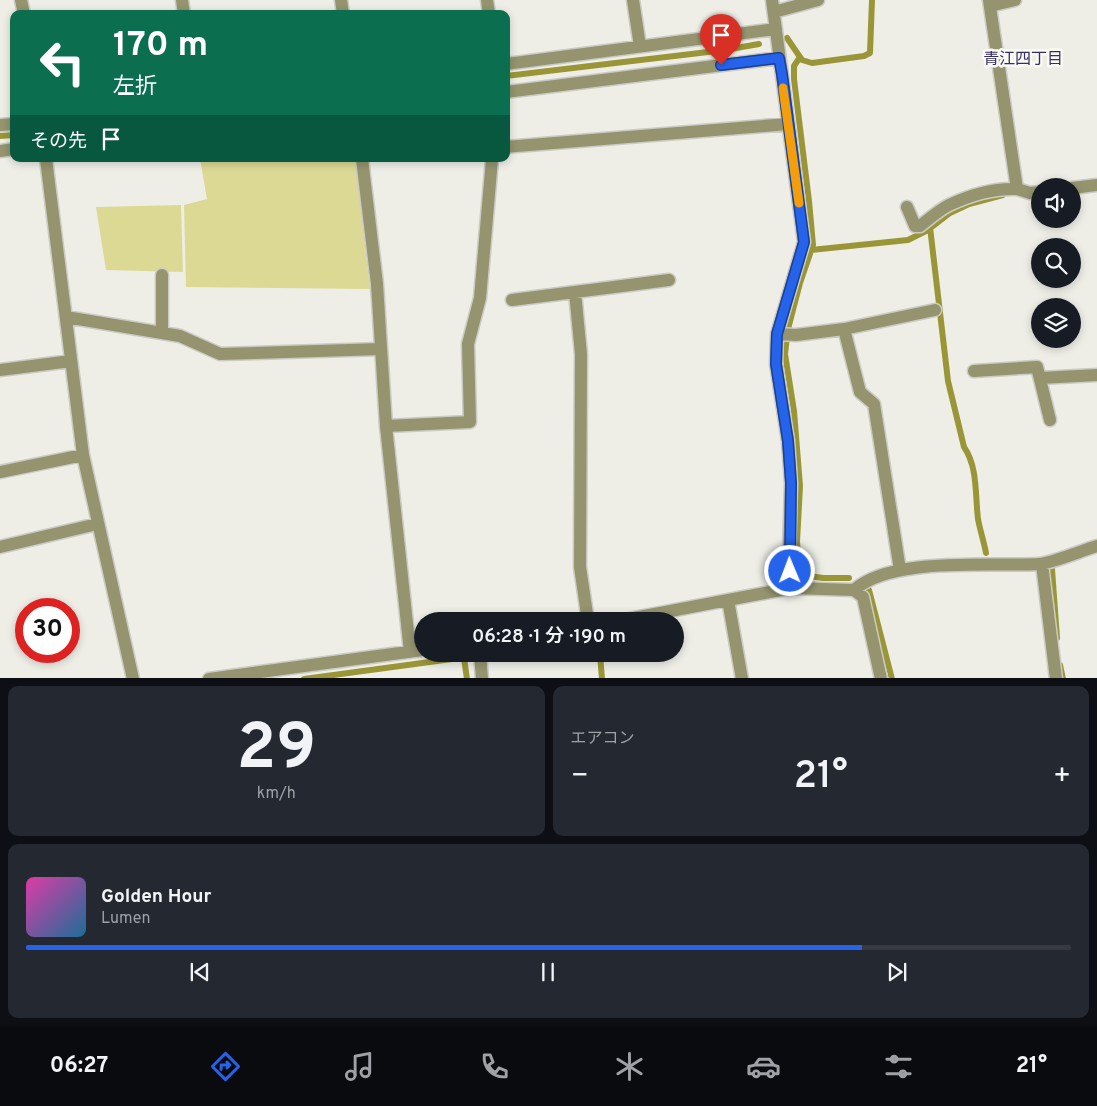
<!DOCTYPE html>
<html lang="ja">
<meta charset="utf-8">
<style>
body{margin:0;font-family:Overpass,"Noto Sans JP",sans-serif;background:#242831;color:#f1f3f6;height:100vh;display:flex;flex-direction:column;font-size:19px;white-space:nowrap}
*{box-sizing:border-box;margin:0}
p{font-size:16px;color:#9ea1a6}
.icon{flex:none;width:28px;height:28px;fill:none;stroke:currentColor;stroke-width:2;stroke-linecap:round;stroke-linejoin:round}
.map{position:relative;height:678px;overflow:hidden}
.side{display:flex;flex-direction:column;gap:8px;padding:8px;background:#0d0f14;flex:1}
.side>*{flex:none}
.top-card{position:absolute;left:10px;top:10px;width:500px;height:152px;border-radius:10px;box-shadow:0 2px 8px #0003;background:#0b6e4f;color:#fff;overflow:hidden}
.controls{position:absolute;left:1031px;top:178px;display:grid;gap:10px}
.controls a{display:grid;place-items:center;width:50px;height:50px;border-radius:50%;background:#171b24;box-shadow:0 2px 8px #0003;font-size:25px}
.speed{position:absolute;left:15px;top:598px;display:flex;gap:10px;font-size:25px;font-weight:700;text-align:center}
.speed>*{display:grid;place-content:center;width:65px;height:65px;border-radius:50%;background:#171b24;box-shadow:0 2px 8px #0003;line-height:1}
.speed .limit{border:8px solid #d22;background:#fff;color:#111}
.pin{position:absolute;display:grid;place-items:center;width:42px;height:42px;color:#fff;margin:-51px -21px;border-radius:50% 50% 50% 0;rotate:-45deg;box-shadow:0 0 5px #0007}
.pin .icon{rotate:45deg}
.me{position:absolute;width:55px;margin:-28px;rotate:359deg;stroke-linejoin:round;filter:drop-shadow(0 0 4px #0008)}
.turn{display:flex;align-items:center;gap:18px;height:105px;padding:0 20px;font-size:22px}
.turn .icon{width:65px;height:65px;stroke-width:2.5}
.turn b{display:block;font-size:35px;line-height:42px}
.then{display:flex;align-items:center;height:48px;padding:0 20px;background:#0003;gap:10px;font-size:19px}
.big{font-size:38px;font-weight:600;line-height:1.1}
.side .tile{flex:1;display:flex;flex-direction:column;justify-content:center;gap:8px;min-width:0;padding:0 18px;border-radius:10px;background:#242831}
.side .dial{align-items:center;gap:0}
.dial b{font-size:65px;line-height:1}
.song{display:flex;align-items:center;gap:15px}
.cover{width:60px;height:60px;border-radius:8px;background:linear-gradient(135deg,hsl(320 70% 55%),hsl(200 70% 35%))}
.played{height:5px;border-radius:2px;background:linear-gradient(90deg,#2563eb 80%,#363941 80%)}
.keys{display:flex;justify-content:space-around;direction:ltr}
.heat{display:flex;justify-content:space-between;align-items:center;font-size:28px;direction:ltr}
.side .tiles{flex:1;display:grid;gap:8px;grid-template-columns:1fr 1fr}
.tile:last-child{grid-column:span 2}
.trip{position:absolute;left:414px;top:612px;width:270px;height:50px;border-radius:25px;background:#171b24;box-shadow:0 2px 8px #0003;font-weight:600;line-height:50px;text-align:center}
.menu{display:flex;height:80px;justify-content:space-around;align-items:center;background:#090b0e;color:#9ea1a6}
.menu .icon{width:35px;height:35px}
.menu .on{color:#2563eb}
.menu b{font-size:22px;color:#f1f3f6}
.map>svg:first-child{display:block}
.green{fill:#dbd994}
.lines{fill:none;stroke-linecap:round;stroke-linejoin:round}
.stream{stroke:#9a9637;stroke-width:6}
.street-casing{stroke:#cbcbc5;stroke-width:15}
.street{stroke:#95946f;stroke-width:12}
.route-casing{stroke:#184099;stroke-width:12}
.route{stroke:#2563eb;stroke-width:9}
.slow{stroke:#f59e0b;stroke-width:9}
.labels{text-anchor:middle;stroke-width:5;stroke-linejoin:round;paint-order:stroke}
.neighbourhood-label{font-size:16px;fill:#362e69;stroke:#fbfbf4}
</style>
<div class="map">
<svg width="1097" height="679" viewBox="0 0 1097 679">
<rect width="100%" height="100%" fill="#eeeee7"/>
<path class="green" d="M200,159H355L370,289L186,287L184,205L207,199Z
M181,205L183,272L106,270L96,207Z"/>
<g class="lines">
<path class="stream" d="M787,38L802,60L812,63L864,56L870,53L872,0
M800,57L794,66V79L809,201L813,245L800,283L788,329L785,354L794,411L800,486L797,542L799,565L802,575L823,578H849
M506,76L725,50L759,44
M0,136L14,135
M930,227L948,381L964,447C978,467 975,495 978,519C980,530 984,542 986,553
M811,250L908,240L928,230L950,213L969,204L1003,195
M1052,569L1057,638
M869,590L892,679
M600,654L602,679
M464,658L467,679
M1060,665L1063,679
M304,679L489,654"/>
<g class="street-casing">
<path id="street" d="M21,0L24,14
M182,0L184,14
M341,0L343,14
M487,0L489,14
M633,0L640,46
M772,0L804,242L777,334L776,364L788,441L791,483L789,555L791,588
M989,0L1017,189L1030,193L1040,192
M990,6L1015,0
M774,12L818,0
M506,64L776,29
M506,92L779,58
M0,125L14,124
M506,147L788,124
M0,151L14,149
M46,159L83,455L133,679
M362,159L377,284L386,426L410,652
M1072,188L1097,185
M907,207L915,226H920C929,219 939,210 949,205C970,195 994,188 1017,189
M162,275V333
M575,292L581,354L580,567L588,621
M512,300L669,280
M66,317L180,336L220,354L381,349
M844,329L860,392L874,404L900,570
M777,334L796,335L844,329L935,310
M0,370L71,361
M974,371L1037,367L1050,420
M1040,378L1097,375
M386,426L470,422L468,344L480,298L492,159
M0,472L83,455
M0,547L97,524
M1042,564L1056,679
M854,590C892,556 990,567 1039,564C1053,563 1083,550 1097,546
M728,600L742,679
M618,621L791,588L854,590L863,597L881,679
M480,654L482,679
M209,679L422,650"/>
</g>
<use href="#street" class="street"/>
</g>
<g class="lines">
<g class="route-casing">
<path id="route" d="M721,65L779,58L782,74L804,242L777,334L776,364L788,441L791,483L790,571"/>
</g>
<use href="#route" class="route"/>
<path class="slow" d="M783,88L799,203"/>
</g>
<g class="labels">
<g class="neighbourhood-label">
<text x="1023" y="64">青江四丁目</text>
</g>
</g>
</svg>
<div class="controls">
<a><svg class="icon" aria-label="sound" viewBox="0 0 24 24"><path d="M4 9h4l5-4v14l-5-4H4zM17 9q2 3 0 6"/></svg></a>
<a><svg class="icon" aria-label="search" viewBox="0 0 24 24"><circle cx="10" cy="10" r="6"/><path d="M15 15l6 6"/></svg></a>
<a><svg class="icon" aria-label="layers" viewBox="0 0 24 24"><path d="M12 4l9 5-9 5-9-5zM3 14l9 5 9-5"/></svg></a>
</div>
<div class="speed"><div class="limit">30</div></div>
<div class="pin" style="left:721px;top:65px;background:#d93025"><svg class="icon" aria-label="arrive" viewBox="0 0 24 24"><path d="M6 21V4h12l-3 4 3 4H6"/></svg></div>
<svg class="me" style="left:790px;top:571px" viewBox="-20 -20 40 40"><circle r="17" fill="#2563eb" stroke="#fff" stroke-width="3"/><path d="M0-11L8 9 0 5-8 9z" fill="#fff"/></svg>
<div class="trip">06:28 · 1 分 · 190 m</div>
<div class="top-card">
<div class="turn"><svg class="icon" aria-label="left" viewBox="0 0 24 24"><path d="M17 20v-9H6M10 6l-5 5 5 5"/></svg><div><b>170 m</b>左折</div></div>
<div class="then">その先<svg class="icon" aria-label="arrive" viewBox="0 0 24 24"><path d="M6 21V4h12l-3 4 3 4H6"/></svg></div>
</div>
</div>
<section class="side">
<div class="tiles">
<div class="tile dial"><b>29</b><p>km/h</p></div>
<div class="tile"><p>エアコン</p>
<div class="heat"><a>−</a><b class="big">21°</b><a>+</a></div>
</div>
<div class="tile">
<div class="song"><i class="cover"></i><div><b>Golden Hour</b><p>Lumen</p></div></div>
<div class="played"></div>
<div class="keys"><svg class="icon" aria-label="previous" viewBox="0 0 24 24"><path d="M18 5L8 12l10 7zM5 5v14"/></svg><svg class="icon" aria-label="pause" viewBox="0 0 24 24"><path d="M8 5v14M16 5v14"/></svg><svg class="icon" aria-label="next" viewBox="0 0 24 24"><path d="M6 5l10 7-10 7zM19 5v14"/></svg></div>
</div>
</div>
</section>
<nav class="menu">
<b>06:27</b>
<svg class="icon on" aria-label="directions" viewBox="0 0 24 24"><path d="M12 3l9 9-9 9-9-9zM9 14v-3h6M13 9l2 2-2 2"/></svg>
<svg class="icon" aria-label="music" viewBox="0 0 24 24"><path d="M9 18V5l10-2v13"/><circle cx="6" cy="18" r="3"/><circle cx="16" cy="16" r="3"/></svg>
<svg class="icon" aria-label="phone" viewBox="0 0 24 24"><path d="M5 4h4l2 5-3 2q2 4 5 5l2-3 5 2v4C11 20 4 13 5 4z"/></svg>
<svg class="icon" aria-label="climate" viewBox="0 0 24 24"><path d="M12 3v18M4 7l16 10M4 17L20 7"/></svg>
<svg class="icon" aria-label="car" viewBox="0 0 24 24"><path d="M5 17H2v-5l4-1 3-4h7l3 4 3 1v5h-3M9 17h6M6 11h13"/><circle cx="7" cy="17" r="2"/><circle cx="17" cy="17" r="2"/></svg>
<svg class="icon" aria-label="filters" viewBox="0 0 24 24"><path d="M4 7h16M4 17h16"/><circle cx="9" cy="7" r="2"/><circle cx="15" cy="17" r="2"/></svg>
<b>21°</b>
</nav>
